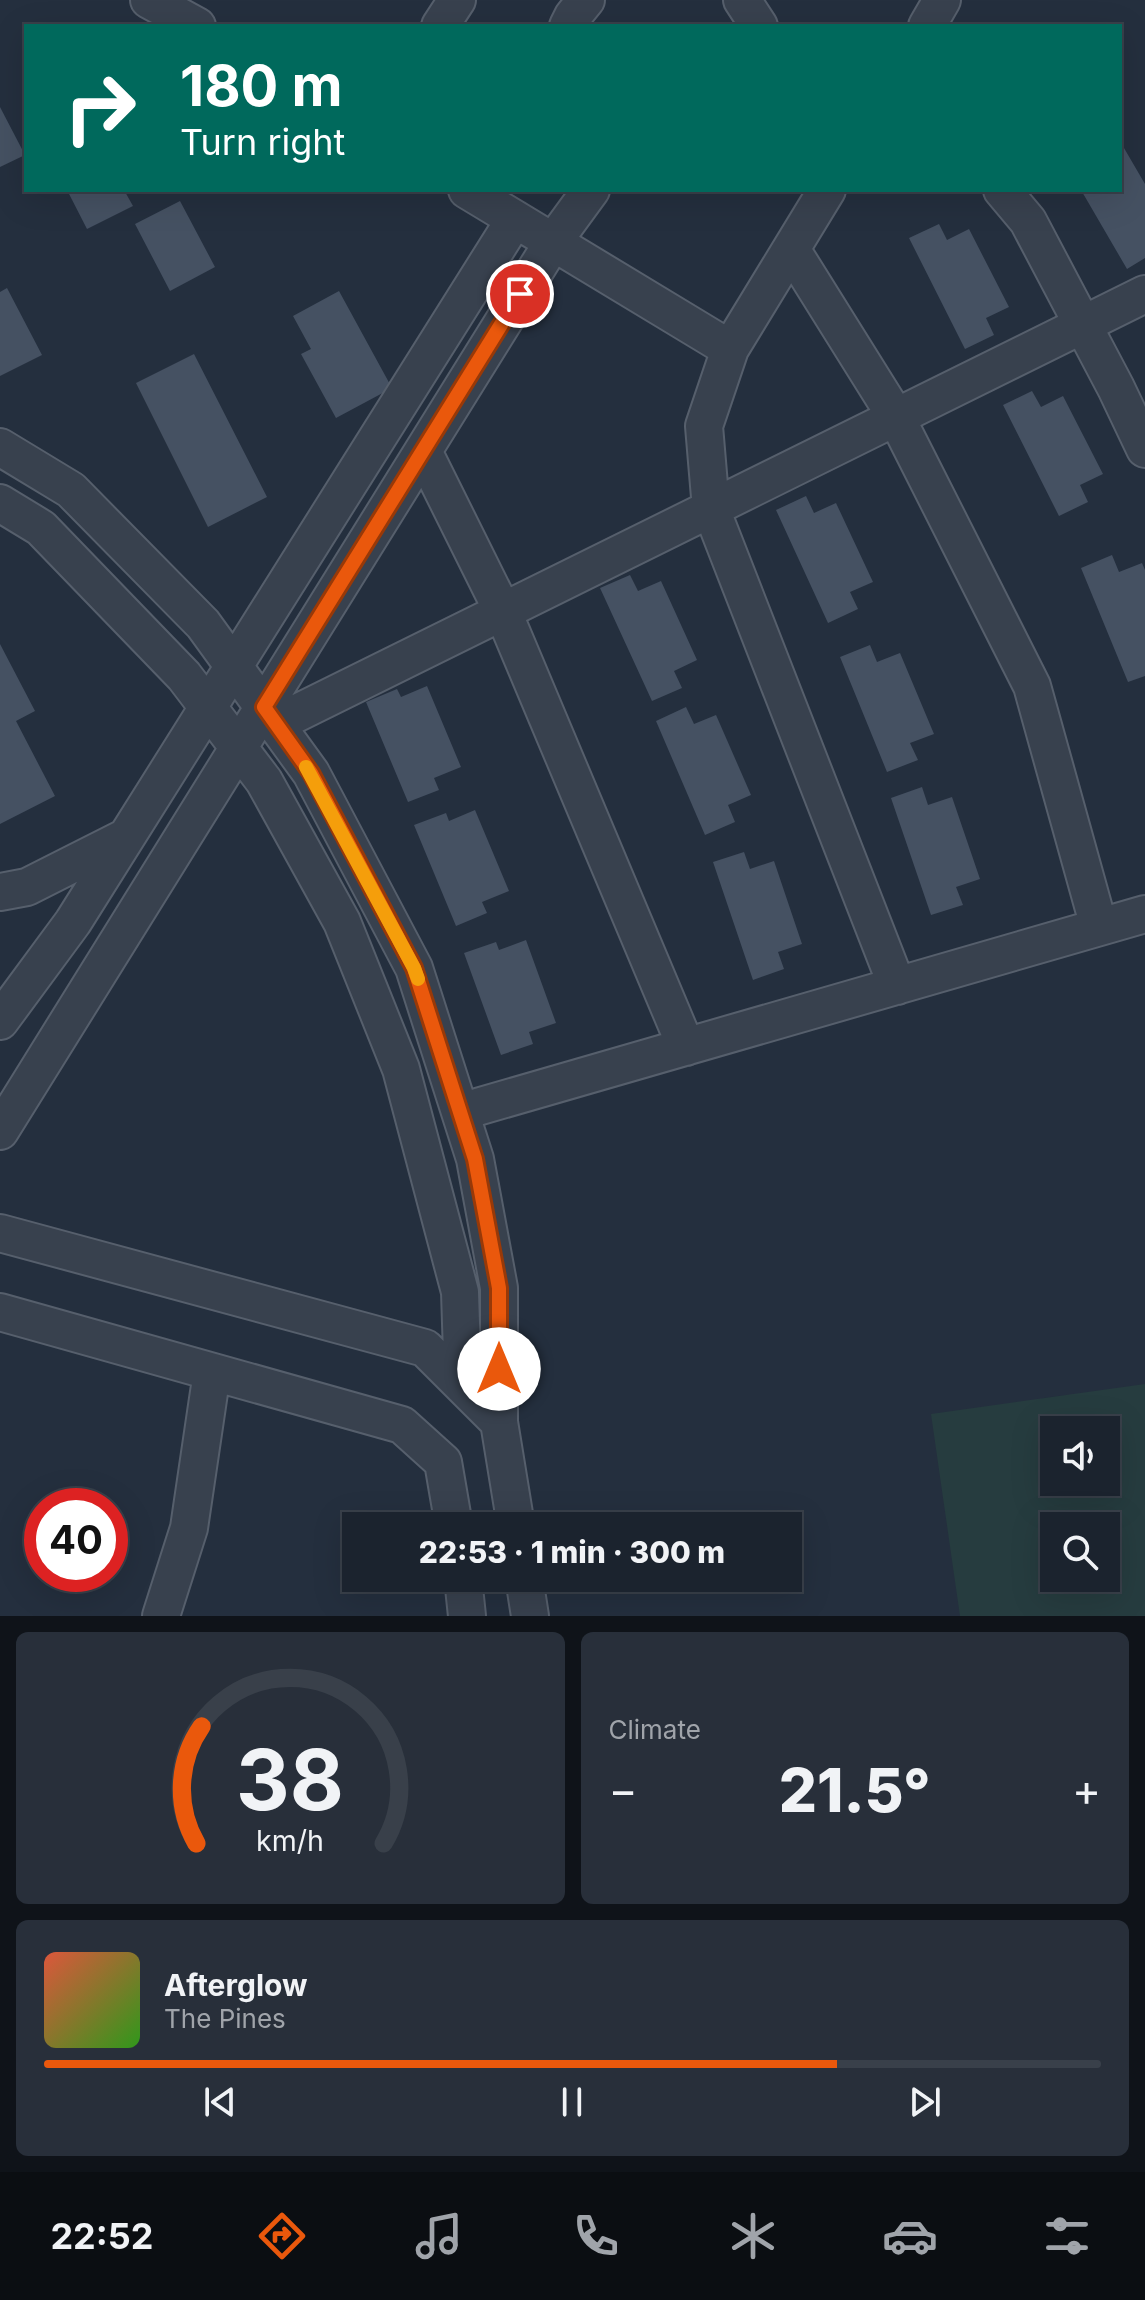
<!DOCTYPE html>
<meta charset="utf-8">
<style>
body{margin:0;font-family:Inter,sans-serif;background:#282f3a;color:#f1f3f6;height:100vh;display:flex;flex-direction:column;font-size:30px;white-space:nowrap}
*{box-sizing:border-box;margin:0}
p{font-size:26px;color:#a0a4aa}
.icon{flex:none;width:44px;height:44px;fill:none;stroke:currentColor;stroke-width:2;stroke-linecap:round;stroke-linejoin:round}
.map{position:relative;height:1616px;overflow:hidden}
.details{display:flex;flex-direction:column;gap:16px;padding:16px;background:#0f1319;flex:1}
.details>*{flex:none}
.top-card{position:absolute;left:24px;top:24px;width:1098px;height:168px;border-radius:0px;box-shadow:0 8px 32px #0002,0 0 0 2px #39404a;background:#00695c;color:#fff;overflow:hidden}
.buttons{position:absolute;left:1040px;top:1416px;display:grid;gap:16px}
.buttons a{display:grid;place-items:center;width:80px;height:80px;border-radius:0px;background:#1b232e;box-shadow:0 8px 32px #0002,0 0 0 2px #39404a;font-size:40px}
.speed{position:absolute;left:24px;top:1488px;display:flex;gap:16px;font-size:40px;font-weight:700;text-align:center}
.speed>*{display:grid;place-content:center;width:104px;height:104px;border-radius:50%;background:#1b232e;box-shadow:0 8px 32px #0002,0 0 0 2px #39404a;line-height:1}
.speed .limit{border:12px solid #d22;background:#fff;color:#111}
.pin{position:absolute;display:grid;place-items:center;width:68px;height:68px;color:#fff;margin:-34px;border:4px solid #fff;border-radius:50%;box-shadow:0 2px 8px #0007}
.me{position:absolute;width:88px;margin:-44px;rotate:0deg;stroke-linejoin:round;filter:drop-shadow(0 0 6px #0008)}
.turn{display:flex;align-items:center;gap:28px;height:168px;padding:0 24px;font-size:36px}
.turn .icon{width:104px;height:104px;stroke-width:2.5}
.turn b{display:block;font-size:56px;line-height:68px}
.big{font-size:60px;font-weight:800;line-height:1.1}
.details .tile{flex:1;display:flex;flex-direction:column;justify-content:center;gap:12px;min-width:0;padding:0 28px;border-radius:12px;background:#282f3a}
.details .dial{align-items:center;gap:0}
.dial svg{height:208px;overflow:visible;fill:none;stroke:#39404a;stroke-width:7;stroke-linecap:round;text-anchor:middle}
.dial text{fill:#f1f3f6;stroke:none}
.song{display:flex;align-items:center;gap:24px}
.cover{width:96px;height:96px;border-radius:12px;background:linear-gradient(135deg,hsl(10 70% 55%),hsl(110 70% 35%))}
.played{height:8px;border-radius:4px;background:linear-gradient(90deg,#ea580c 75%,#39404a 75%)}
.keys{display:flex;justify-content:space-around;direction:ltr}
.heat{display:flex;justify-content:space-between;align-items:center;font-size:44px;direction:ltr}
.details .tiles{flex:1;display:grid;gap:16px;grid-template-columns:1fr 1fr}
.tile:last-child{grid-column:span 2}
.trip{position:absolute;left:342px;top:1512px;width:460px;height:80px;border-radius:0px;background:#1b232e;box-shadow:0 8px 32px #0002,0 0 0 2px #39404a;font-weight:800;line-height:80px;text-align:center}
.tab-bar{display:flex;height:128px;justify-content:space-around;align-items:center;background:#0b0e12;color:#a0a4aa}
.tab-bar .icon{width:56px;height:56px}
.tab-bar .on{color:#ea580c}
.tab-bar b{font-size:36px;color:#f1f3f6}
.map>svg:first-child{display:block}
.green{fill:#263c3f;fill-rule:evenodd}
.building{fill:#455162}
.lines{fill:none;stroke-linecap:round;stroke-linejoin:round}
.minor-casing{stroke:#565f6c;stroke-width:40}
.minor{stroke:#38414e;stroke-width:36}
.route-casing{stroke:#983908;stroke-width:20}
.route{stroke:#ea580c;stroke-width:14}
.slow{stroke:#f59e0b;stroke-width:14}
</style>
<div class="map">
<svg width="1145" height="1616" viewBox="0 0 1145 1616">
<rect width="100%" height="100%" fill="#242f3e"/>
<path class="green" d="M1145,1384V1616H960L931,1414ZM1054,1430H1106V1482H1054ZM1054,1526H1106V1578H1054Z"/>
<path class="building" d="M0,107L25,155L0,167Z
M1124,148L1145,184V258L1127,269L1081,190H1120V151Z
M67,190H124L133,206L87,229Z
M180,201L215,267L170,291L135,224Z
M939,224L947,240L969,229L1009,307L986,318L994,335L965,349L909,238Z
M7,288L42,355L0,376V292Z
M339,291L392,388L336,418L301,354L311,349L293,316Z
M194,354L267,497L208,527L136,383Z
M1032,391L1041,407L1063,396L1103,474L1080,485L1088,502L1059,516L1003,405Z
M806,496L814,513L836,503L873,582L850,592L858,609L828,623L776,510Z
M1112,555L1119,572L1142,563L1145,570V676L1128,682L1081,568Z
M630,575L638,591L661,581L697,660L674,671L682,688L652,701L600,588Z
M0,644L35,711L16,721L55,796L0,824Z
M870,645L877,662L900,653L934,734L910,743L918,760L887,772L840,657Z
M427,686L461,767L434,778L439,790L408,802L366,702L397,689L401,697Z
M686,707L694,724L716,715L751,795L728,805L735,822L705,835L656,721Z
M922,787L928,805L952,797L980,879L956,887L963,905L931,915L891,798Z
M475,810L509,891L482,902L487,913L456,926L414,825L446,813L449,821Z
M744,852L750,869L774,861L802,944L778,952L784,969L753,980L713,862Z
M526,940L556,1023L529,1032L533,1044L501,1055L464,953L496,942L499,950Z"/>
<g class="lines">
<g class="minor-casing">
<path id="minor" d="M149,0L197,26
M742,0L759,26
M440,26L457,0
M568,26L573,16L586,0
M927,26L942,0
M467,190L730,349
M827,190L730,349L704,426L711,509L897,986
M1002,190L1028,221L1116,388L1145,449
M791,249L896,417L1032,686L1099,927
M0,447L71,490L203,624L311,773L414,968L475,1159L499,1288V1422
M423,451L503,612L686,1047
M0,503L41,528L184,676L264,781L342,922L401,1069L460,1292L463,1386
M275,724L1145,294
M0,892L27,887L126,837
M0,1021L73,922L515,219
M460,1112L1145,914
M0,1131L553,242L591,190
M0,1233L425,1348L499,1422L516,1526
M0,1312L402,1425L443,1462L454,1526
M463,1578L467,1616
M524,1578L530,1616
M161,1616L189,1528L212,1372"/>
</g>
<use href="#minor" class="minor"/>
</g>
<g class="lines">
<g class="route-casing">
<path id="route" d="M499,1369V1288L475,1159L414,968L311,773L264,707L520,294"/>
</g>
<use href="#route" class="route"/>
<path class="slow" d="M306,767L414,968L418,979"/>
</g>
</svg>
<div class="buttons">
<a><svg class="icon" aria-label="sound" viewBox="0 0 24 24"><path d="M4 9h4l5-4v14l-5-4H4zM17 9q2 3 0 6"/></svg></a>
<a><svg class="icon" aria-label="search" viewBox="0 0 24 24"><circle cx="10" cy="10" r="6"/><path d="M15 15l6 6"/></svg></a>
</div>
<div class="speed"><div class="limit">40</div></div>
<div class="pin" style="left:520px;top:294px;background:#d93025"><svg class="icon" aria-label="arrive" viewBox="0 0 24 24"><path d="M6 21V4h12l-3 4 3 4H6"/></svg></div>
<svg class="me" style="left:499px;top:1369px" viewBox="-20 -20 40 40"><circle r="19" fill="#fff"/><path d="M0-13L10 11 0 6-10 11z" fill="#ea580c"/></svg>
<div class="trip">22:53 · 1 min · 300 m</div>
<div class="top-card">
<div class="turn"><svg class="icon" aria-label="right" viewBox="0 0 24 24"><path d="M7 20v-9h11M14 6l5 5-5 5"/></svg><div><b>180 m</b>Turn right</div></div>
</div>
</div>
<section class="details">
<div class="tiles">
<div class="tile dial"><svg viewBox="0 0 100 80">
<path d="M14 69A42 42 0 1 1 86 69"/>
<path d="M14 69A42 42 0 0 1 16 24" stroke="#ea580c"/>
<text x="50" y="56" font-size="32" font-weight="700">38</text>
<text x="50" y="72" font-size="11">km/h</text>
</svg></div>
<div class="tile"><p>Climate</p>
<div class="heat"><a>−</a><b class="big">21.5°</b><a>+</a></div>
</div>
<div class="tile">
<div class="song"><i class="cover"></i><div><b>Afterglow</b><p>The Pines</p></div></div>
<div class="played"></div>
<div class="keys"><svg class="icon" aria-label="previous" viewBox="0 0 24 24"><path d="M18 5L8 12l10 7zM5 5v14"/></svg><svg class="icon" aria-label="pause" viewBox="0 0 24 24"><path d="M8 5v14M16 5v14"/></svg><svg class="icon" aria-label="next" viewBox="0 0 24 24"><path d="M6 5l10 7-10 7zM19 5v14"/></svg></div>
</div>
</div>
</section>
<nav class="tab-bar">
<b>22:52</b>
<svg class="icon on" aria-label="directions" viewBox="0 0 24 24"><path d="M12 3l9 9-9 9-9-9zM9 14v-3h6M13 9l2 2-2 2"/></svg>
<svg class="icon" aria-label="music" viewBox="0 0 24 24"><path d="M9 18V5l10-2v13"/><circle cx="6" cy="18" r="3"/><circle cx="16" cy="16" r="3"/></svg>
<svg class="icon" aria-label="phone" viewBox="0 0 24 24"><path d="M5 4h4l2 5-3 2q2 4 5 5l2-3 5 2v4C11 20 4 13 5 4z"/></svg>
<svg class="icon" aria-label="climate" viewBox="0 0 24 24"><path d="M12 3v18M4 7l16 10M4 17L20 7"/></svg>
<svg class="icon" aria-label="car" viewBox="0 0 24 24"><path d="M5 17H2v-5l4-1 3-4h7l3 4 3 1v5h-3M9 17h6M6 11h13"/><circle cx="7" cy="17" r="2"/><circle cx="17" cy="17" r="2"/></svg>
<svg class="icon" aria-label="filters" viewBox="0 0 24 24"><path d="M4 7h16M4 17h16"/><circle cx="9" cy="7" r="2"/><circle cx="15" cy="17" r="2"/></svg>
</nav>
